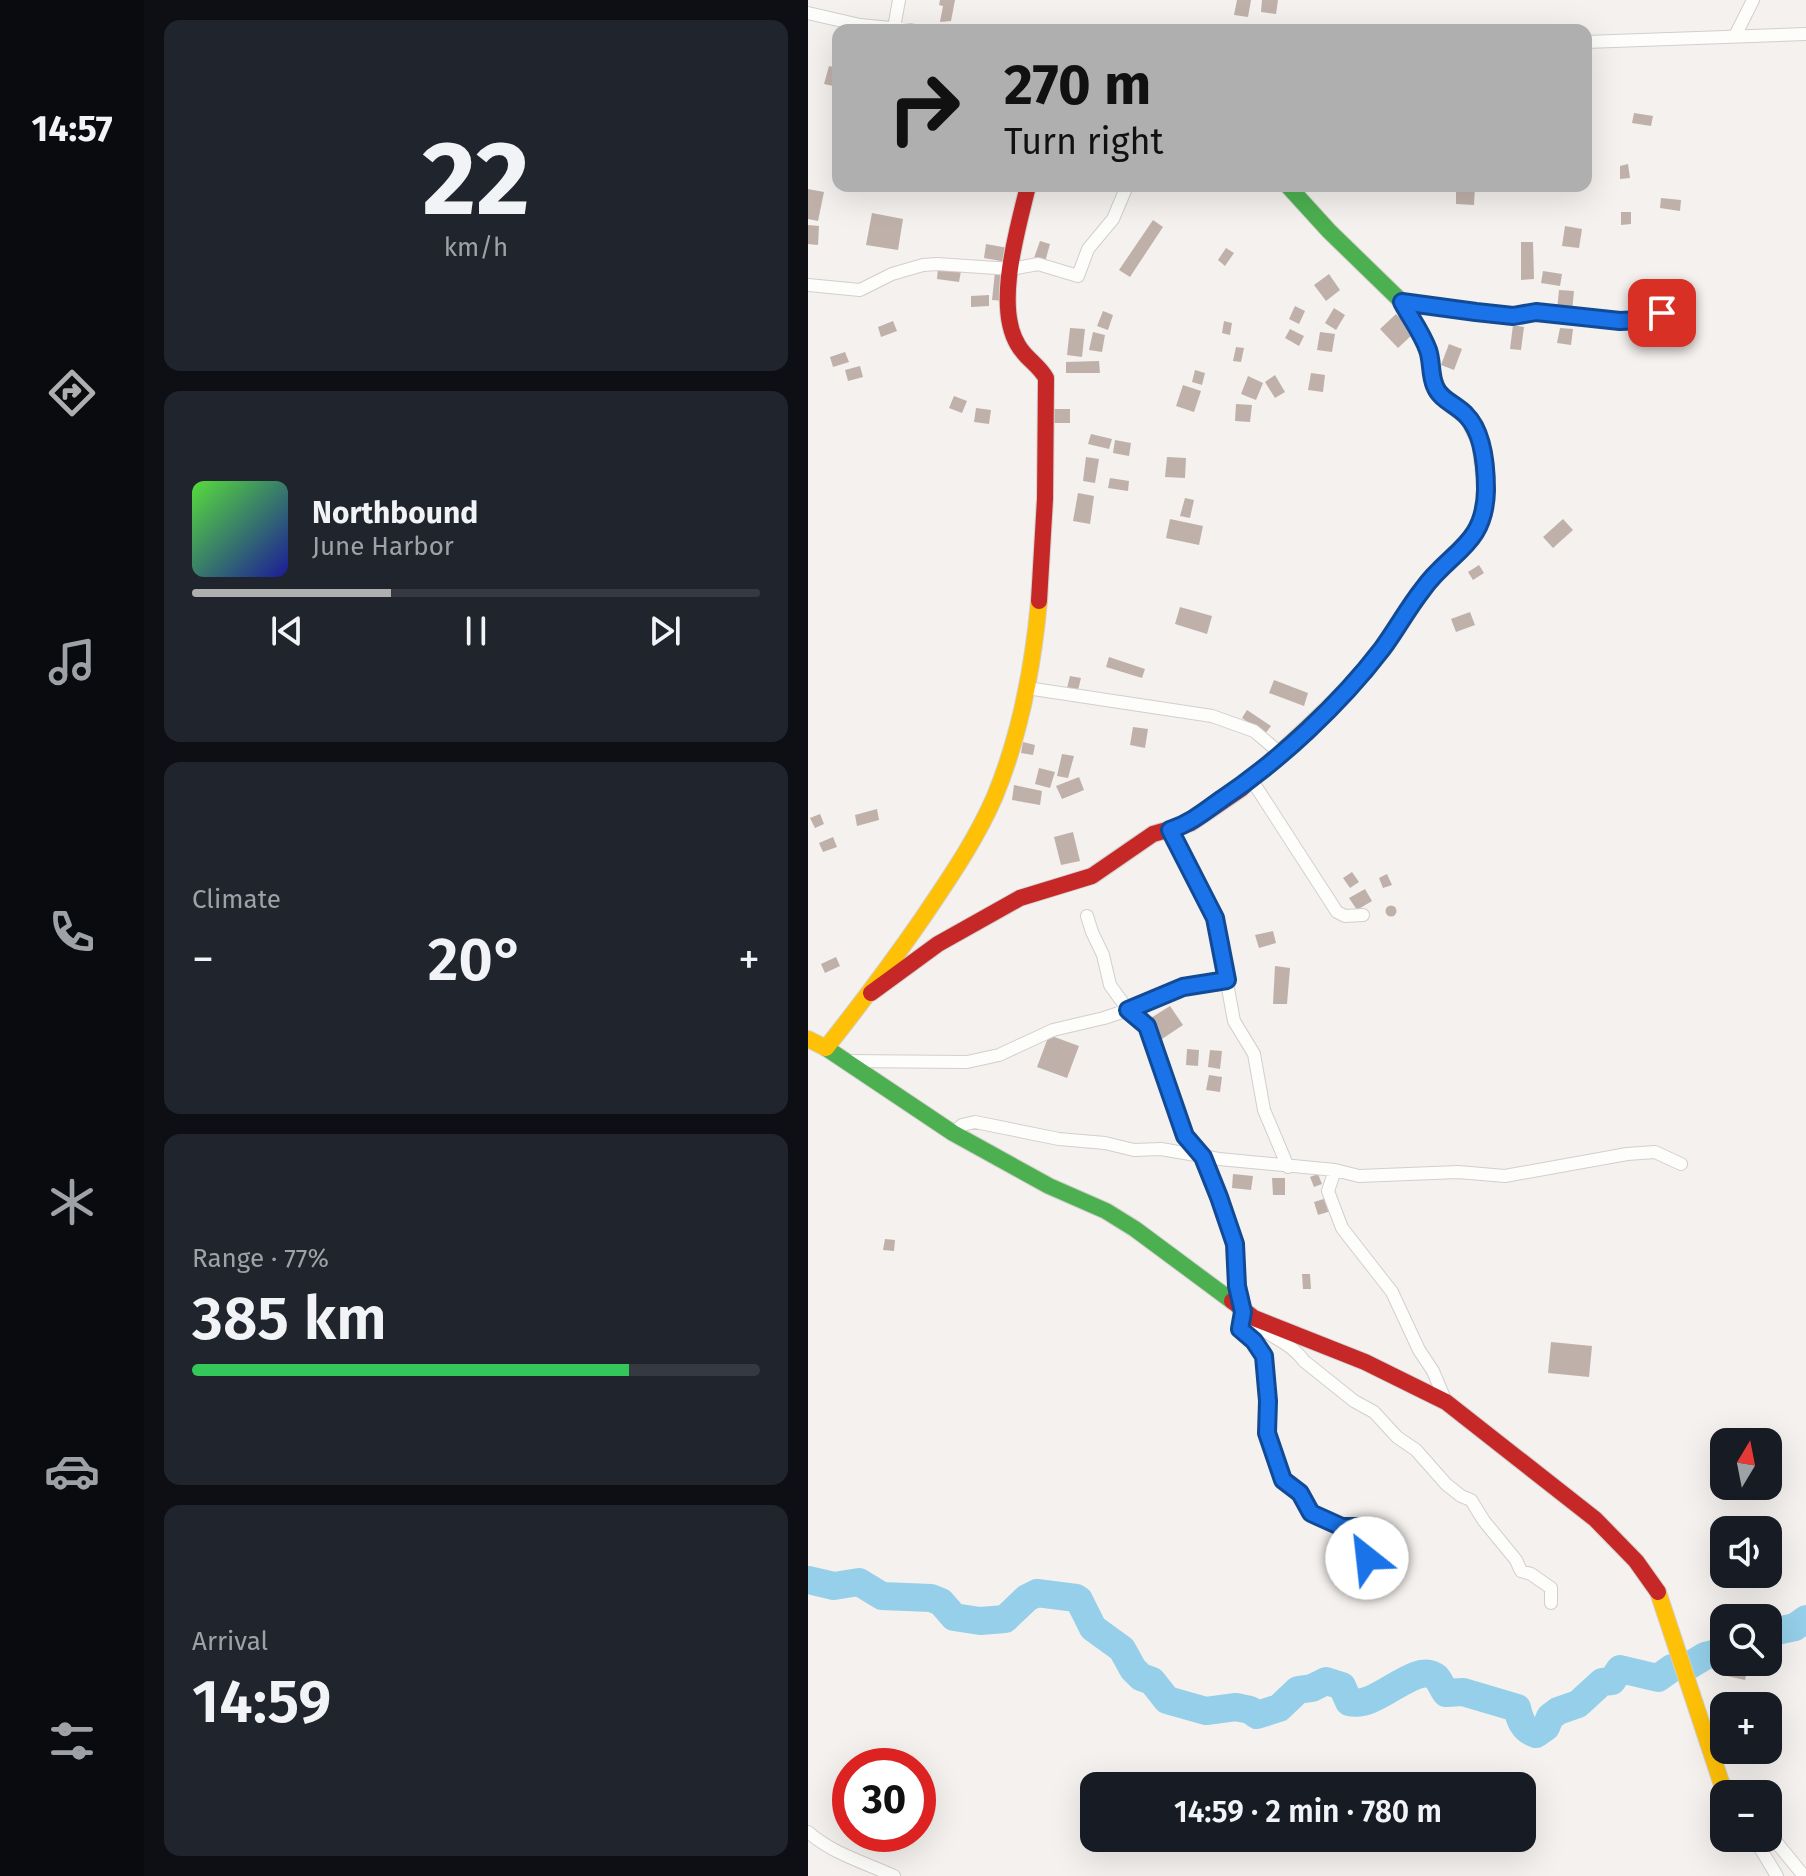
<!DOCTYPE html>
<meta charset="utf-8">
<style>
body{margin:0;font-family:"Fira Sans",sans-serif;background:#20242c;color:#f1f3f6;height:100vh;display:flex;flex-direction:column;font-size:30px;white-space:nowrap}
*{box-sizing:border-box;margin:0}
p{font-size:26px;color:#9ea1a6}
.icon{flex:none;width:44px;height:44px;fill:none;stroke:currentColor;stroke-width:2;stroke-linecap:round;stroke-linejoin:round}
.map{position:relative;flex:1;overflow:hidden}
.drawer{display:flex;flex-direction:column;gap:20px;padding:20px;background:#0d0f14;width:664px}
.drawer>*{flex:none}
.top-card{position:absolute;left:24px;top:24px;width:760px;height:168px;border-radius:16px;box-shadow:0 8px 32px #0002;background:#afafb0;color:#111;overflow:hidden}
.needle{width:52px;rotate:10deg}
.controls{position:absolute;left:902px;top:1428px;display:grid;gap:16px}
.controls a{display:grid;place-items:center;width:72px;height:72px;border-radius:16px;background:#171b24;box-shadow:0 8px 32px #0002;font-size:40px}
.speed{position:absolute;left:24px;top:1748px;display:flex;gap:16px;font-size:40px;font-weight:700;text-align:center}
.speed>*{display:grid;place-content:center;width:104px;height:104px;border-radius:50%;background:#171b24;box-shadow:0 8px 32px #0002;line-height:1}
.speed .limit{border:12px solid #d22;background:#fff;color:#111}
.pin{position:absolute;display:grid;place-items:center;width:68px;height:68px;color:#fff;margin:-34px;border-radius:16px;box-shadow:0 4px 12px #0006}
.me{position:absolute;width:88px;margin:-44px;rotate:331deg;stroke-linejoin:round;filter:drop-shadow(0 0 6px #0008)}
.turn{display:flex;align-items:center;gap:28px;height:168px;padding:0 40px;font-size:36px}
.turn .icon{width:104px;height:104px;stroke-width:2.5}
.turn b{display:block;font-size:56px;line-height:68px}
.big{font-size:60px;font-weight:600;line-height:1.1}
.drawer .card{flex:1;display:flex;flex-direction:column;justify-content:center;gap:12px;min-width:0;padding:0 28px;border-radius:16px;background:#20242c}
.drawer .dial{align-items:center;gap:0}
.dial b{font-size:104px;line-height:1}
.song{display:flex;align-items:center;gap:24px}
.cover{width:96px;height:96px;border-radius:12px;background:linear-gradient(135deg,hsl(110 70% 55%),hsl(240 70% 35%))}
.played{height:8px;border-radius:4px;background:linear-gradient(90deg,#afafb0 35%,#363941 35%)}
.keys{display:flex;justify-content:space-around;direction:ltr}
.heat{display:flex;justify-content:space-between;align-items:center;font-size:44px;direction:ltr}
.charge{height:12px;border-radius:6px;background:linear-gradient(90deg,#34c759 77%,#363941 0)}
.trip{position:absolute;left:272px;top:1772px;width:456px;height:80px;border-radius:16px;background:#171b24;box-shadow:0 8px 32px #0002;font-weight:600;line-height:80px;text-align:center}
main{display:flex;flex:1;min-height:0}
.dock{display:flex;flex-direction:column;width:144px;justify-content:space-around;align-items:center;background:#090b0e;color:#9ea1a6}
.dock .icon{width:56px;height:56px}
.dock .current{color:#afafb0}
.dock b{font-size:36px;color:#f1f3f6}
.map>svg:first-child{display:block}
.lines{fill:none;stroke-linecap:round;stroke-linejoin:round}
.river{stroke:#95cfea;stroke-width:28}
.building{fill:#bfb1aa}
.street-casing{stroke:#d2cfcd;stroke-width:14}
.fast-casing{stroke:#d2cfcd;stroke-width:18}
.slow-casing{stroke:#d2cfcd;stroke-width:18}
.jam-casing{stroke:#d2cfcd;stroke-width:18}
.street{stroke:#fdfdfc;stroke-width:12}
.fast{stroke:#4caf50;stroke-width:16}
.slow{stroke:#ffc107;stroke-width:16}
.jam{stroke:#c62828;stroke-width:16}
.route-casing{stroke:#114b97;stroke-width:20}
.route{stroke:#1a73e8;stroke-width:14}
</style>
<main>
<nav class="dock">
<b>14:57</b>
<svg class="icon current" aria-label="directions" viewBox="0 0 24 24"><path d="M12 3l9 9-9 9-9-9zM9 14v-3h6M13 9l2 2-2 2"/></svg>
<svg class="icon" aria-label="music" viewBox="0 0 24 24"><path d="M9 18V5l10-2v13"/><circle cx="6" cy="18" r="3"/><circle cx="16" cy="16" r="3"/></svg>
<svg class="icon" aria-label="phone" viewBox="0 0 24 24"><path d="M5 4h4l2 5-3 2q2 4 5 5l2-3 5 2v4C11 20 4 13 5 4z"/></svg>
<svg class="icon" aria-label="climate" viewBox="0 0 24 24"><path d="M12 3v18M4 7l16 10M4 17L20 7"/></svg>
<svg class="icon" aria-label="car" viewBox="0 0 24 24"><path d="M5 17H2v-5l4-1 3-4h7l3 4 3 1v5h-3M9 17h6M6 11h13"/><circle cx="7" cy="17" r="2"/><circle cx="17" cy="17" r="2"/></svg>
<svg class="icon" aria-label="filters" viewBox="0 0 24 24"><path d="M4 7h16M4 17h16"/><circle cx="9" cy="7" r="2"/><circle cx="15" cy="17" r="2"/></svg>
</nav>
<section class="drawer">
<div class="card dial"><b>22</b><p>km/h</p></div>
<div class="card">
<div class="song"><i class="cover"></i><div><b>Northbound</b><p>June Harbor</p></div></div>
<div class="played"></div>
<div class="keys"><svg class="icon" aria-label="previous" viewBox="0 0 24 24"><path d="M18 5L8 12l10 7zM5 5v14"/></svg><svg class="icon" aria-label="pause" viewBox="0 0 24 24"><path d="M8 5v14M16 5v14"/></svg><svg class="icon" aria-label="next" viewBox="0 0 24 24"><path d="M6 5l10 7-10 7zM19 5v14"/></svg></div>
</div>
<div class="card"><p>Climate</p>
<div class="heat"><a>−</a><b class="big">20°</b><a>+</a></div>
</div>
<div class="card"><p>Range · 77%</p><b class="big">385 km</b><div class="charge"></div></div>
<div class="card"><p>Arrival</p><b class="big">14:59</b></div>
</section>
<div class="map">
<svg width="998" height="1876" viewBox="0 0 998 1876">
<rect width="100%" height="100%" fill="#f4f1ee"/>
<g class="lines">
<path class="river" d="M0,1580L26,1586L51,1582L74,1596L123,1598L133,1602L146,1617L172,1621L197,1619L219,1598L229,1593L268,1598L271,1600L285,1628L314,1649L325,1669L333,1677L344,1681L359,1700L398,1711L428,1707L442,1710L449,1715L471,1708L490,1690L504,1688L518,1681L534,1686L541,1702C569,1710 607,1660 628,1677C632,1681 634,1688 638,1693L655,1692L709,1708C712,1720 715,1730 728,1734L738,1727L742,1717L750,1711L770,1704L794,1682L804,1681L812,1669L850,1678L864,1668L882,1665L897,1656L916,1651
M960,1633L987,1627L998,1619"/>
</g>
<path class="building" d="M132,0H147L143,21L132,22L135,6L131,5Z
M429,0H443L440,17L426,15Z
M454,0H470L468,14L453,12Z
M21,66L30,68V87L16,84Z
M826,113L845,116L843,126L824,123Z
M820,164L822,178L812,179V166Z
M648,186H667L666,205L648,204Z
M0,189L16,192L10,221L0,219Z
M853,198L873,200L872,211L852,208Z
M813,212H823V224L813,225Z
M64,213L95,219L90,250L58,245Z
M345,220L355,227L322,277L311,270Z
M0,225L11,226L10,245L0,244Z
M757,226L774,229L771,248L754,246Z
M232,241L242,244L237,262L226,258Z
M713,242H725L726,279L713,280Z
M178,244L200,248L198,262L176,258Z
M418,248L426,253L417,266L410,260Z
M130,268L153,271L151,282L129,279Z
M735,271L754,274L752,286L733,283Z
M187,272L201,273L198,301L184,300Z
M521,274L532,290L518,301L506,285Z
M751,290L766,291L764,312L749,310Z
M181,295V306L163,307V296Z
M487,306L497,311L491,324L481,319Z
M526,308L537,315L528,330L517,323Z
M295,311L305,315L300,330L289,326Z
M588,314L606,333L590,348L572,329Z
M85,321L89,331L73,337L70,327Z
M416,321L424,323L422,335L414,333Z
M705,325L716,327L713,350L702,349Z
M262,328L277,329L274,357L259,355Z
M752,328L765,329L763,345L749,343Z
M482,329L496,336L491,346L477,338Z
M285,332L297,335L294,352L281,350Z
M512,332L527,334L524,352L509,350Z
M641,344L654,349L646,370L633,365Z
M428,347L436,348L433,362L425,361Z
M37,352L41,362L25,367L22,357Z
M291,361L292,373H258V362Z
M52,366L55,377L40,381L37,370Z
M387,370L397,373L394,385L384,382Z
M503,373L517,375L515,392L500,390Z
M467,375L477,392L467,398L457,382Z
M440,376L455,383L448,400L433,394Z
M375,385L393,391L386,412L368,406Z
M146,396L159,401L154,413L141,408Z
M428,404L444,405L442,422L427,421Z
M168,408L183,410L181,424L166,422Z
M242,409H262V423H242Z
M283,434L304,439L301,449L280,444Z
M307,440L323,443L321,456L305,453Z
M278,457L291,459L287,483L275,481Z
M359,457L378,458L377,478L357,477Z
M302,478L321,481L320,491L300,488Z
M270,493L286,496L282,524L265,521Z
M377,498L386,500L382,518L372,516Z
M362,519L395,526L391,545L358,538Z
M755,519L765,530L745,548L735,537Z
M671,565L676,573L665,580L660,572Z
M372,607L404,616L399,634L367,624Z
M662,612L667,625L648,632L643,619Z
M301,657L337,669L334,678L298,667Z
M262,676L273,678L270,690L259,688Z
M466,680L500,693L496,706L461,693Z
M439,710L463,726L457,734L434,718Z
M325,727L340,729L337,748L322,745Z
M215,742L227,745L225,755L213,753Z
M254,754L266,756L260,778L249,776Z
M231,768L247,772L242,788L227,784Z
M271,777L276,790L254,799L248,786Z
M206,785L234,791L232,805L204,800Z
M69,809L71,820L49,826L47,815Z
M12,814L16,824L7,828L2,818Z
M265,832L272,861L253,865L246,837Z
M25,837L29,847L15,852L11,843Z
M544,872L551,882L542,888L535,878Z
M579,874L584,885L575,888L571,878Z
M557,889L564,901L549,910L541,898Z
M577.5 911a5.5 5.5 0 1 1 11 0a5.5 5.5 0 1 1-11 0Z
M465,931L468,943L451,948L447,935Z
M28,957L32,966L17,973L13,964Z
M467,966L482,968L479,1004H465Z
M362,1006L375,1025L351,1041L338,1021Z
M241,1035L271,1046L259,1078L229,1067Z
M379,1049L391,1050L390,1066L378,1065Z
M402,1050L414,1051L412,1069L400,1067Z
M401,1075L414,1077L412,1092L398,1090Z
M425,1174L445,1176L443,1190L424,1188Z
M510,1174L514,1184L506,1187L502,1177Z
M464,1178H477V1195H465Z
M519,1198L523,1211L510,1215L506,1202Z
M77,1239L87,1240L86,1251L75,1250Z
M494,1274H502L503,1289H495Z
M743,1342L784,1346L781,1377L740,1373Z
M921,1662H941L937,1680L919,1676Z"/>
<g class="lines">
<g class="street-casing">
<path id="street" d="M0,13L52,25L103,30
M86,28L91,0
M927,36L945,0
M778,42L998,34
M0,285L52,290L84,274L115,265L129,264L203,269L230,264L270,276L280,249L305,219L319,186
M594,302L705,316L728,312L812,321L832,320L866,309
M219,688L404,716L446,731L472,753
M443,779L529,912L537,916L555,915
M362,830L407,918L426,1021L446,1054L456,1110L480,1167
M279,916L284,932L295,955L302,985L320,1010L339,1026L377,1136L395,1157L411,1197L427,1244L429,1286L435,1312L432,1329L446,1341L456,1356L460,1401L459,1433L475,1480L492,1493L503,1513L534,1527H548L552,1531L562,1577
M37,1061L159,1062L191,1055L245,1030L296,1018L338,1004L375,987L419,980
M145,1133L154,1125L167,1122L251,1139L297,1143L326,1150L353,1149L411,1159L527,1170L520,1191L534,1228L584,1292L611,1350L625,1371L638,1402
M527,1170L551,1176L650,1172L697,1176L819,1154L847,1152L873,1164
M440,1317C456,1336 481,1340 496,1361L546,1401L566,1412L589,1437L608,1450L638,1484L653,1496L663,1500L676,1521L708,1560L713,1571L723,1574L743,1588V1603
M0,1832C25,1854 56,1862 86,1876
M960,1832L996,1876
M946,1838L969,1876"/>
</g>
<g class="fast-casing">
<path id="fast" d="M480,186L521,231L594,302L621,352L626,385L638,401L660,418L672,442L678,489L677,509L671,527L664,537
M18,1048L145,1133L241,1186L298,1211L327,1229L424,1301"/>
</g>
<g class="slow-casing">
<path id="slow" d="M451,772C494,733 536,696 572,651C589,631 600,606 617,586C632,568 651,556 664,537
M0,1039L18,1048C52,1005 85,961 116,916C142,877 168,840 187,796C212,735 225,667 231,601
M850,1592L913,1782L920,1794"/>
</g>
<g class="jam-casing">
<path id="jam" d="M220,186C210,228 186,306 210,345C217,358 231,365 238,378L237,499L231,601
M63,993L130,944L212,898L284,876L345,834L383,823L433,789L451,772
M424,1301L446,1318L557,1362L638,1402L787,1519L828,1561L850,1592"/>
</g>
<use href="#street" class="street"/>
<use href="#fast" class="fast"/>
<use href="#slow" class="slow"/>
<use href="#jam" class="jam"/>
</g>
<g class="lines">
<g class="route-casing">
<path id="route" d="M559,1558L552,1531L548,1527H534L503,1513L492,1493L475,1480L459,1433L460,1401L456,1356L446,1341L432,1329L435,1312L429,1286L427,1244L411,1197L395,1157L377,1136L339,1026L320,1010L375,987L419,980L407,918L362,830C383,823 397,811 414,799C471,761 532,704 574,649C588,630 600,608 615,589C642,551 677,546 678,490C678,467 675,432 658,415C648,404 632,400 627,386C622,375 624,361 620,350C614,333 602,317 594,302L668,312L705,316L728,312L812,321L832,320L854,313"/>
</g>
<use href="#route" class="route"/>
</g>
</svg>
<div class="controls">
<a><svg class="needle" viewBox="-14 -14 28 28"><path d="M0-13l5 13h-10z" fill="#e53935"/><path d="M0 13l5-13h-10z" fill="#9ea1a6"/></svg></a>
<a><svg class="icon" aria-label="sound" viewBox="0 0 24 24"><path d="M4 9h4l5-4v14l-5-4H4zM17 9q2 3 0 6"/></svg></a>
<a><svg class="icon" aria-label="search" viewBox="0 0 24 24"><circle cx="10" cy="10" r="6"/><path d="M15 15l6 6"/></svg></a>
<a>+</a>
<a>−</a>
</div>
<div class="speed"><div class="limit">30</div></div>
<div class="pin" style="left:854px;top:313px;background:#d93025"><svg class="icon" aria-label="arrive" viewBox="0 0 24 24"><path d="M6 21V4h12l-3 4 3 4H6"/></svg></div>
<svg class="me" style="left:559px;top:1558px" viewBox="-20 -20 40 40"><circle r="19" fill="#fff"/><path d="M0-13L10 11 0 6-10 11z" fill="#1a73e8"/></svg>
<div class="trip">14:59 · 2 min · 780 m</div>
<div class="top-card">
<div class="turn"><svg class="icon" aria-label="right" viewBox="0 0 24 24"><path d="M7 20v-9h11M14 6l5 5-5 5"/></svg><div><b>270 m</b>Turn right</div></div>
</div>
</div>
</main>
